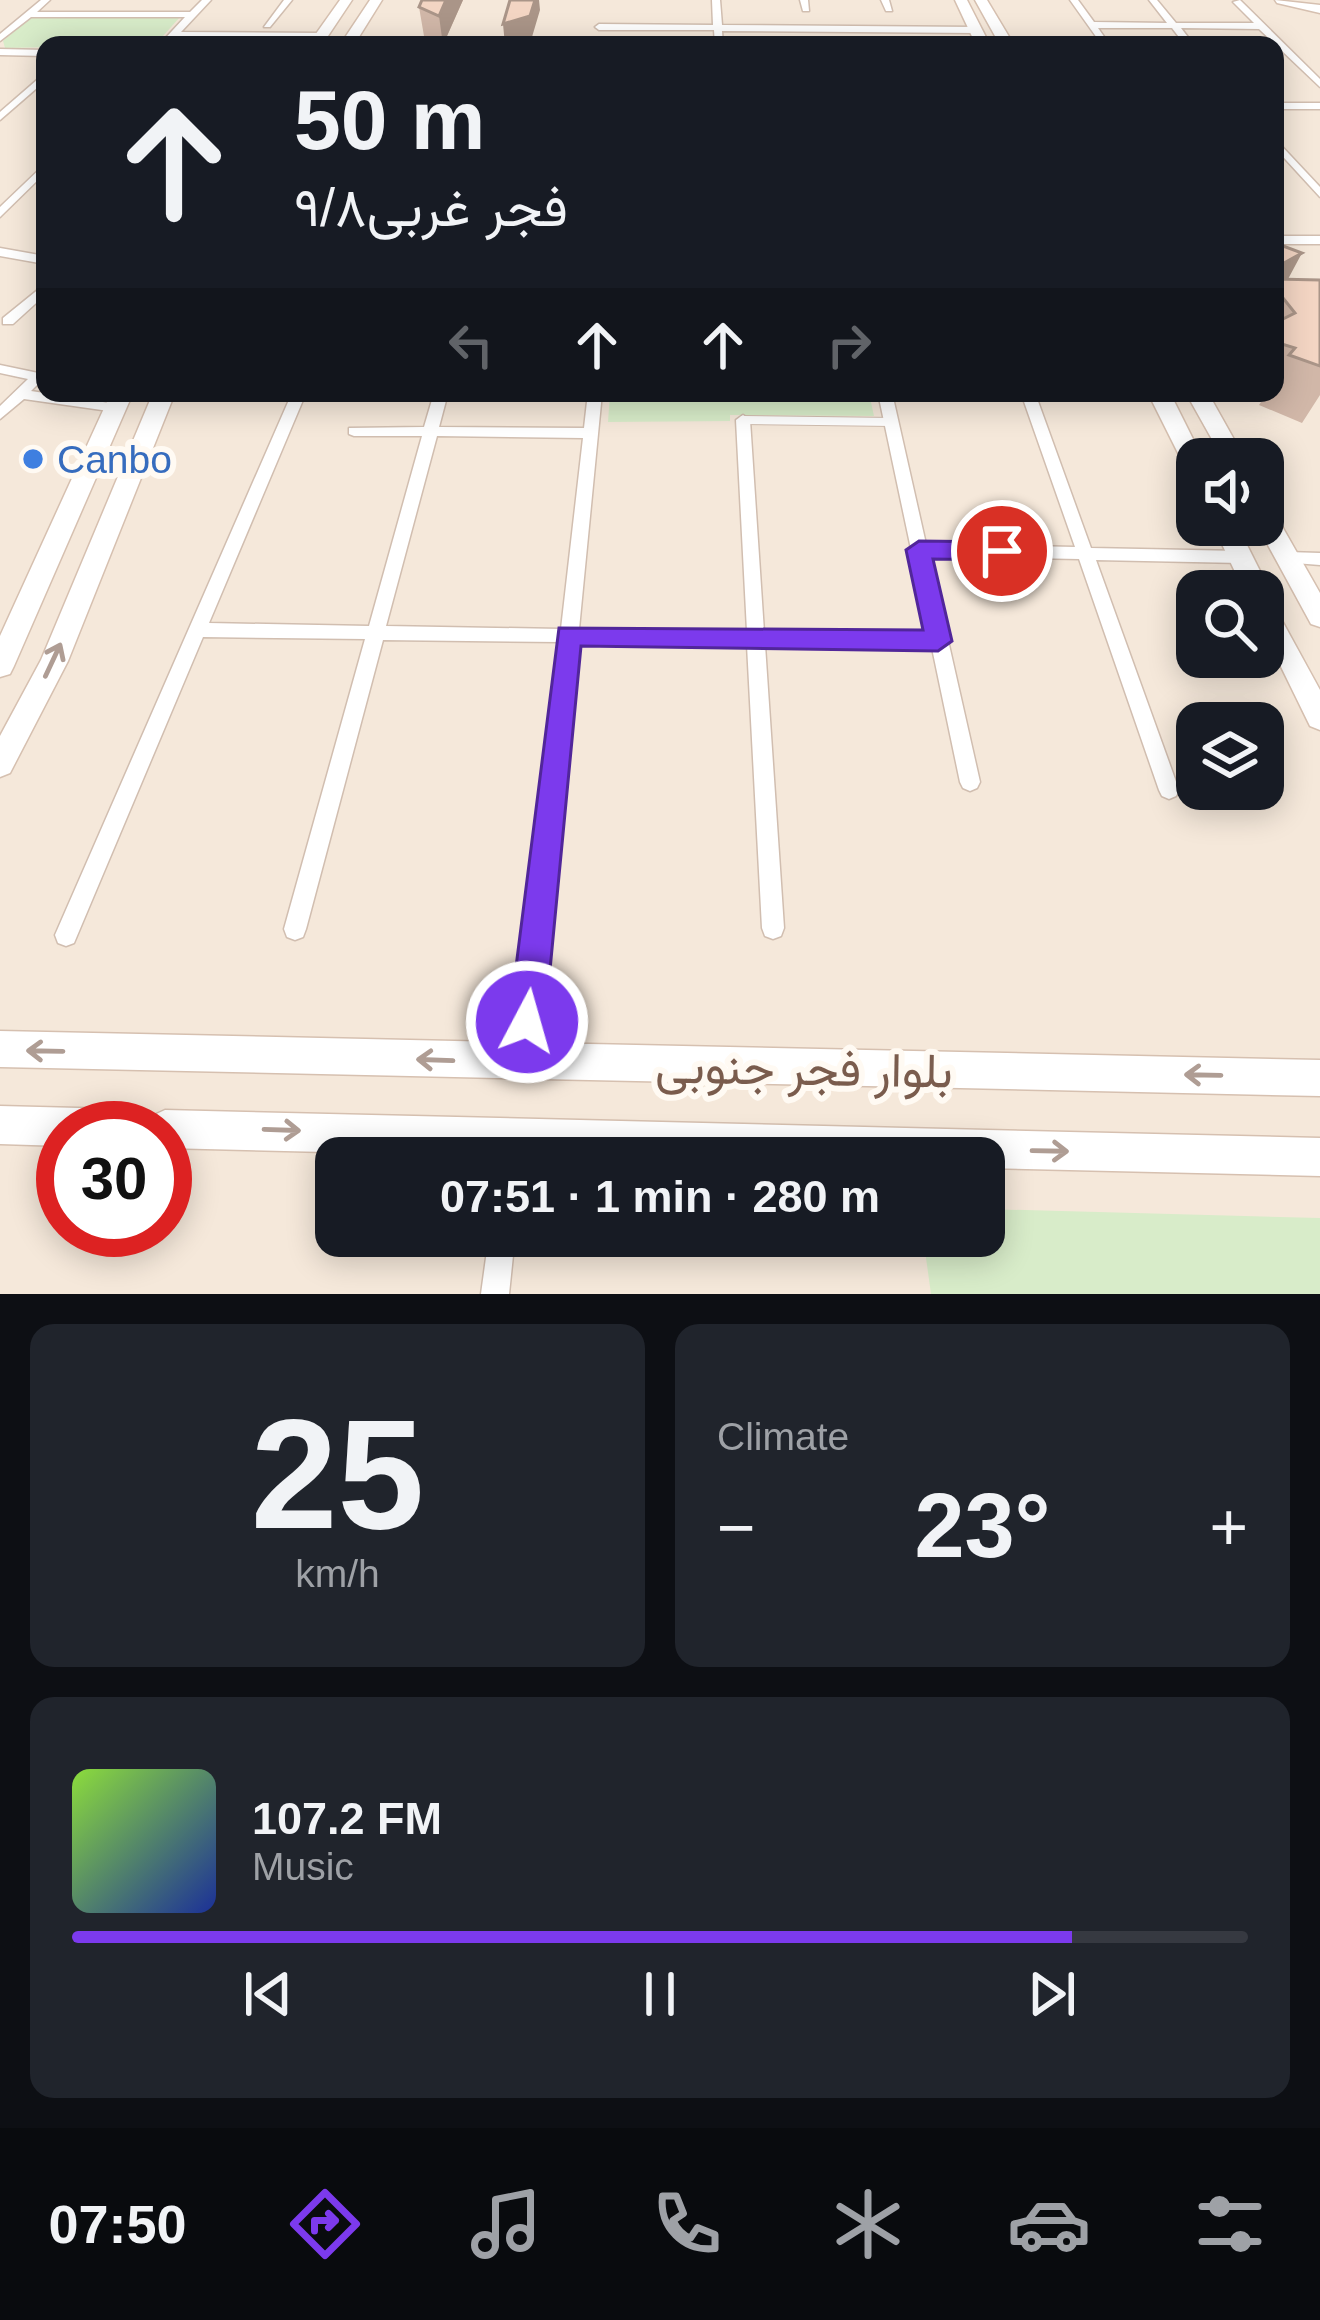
<!DOCTYPE html>
<meta charset="utf-8">
<style>
body{margin:0;font-family:Helvetica,Vazirmatn,sans-serif;background:#20242c;color:#f1f3f6;height:100vh;display:flex;flex-direction:column;font-size:45px;white-space:nowrap}
*{box-sizing:border-box;margin:0}
p{font-size:39px;color:#9ea1a6}
.icon{flex:none;width:66px;height:66px;fill:none;stroke:currentColor;stroke-width:2;stroke-linecap:round;stroke-linejoin:round}
.map{position:relative;height:1294px;overflow:hidden}
.sheet{display:flex;flex-direction:column;gap:30px;padding:30px;background:#0d0f14;flex:1}
.sheet>*{flex:none}
.banner{position:absolute;left:36px;top:36px;width:1248px;height:366px;border-radius:24px;box-shadow:0 6px 30px #0003;background:#171b24;color:#f1f3f6;overflow:hidden}
.controls{position:absolute;left:1176px;top:438px;display:grid;gap:24px}
.controls a{display:grid;place-items:center;width:108px;height:108px;border-radius:24px;background:#171b24;box-shadow:0 6px 30px #0003;font-size:60px}
.speed{position:absolute;left:36px;top:1101px;display:flex;gap:24px;font-size:60px;font-weight:700;text-align:center}
.speed>*{display:grid;place-content:center;width:156px;height:156px;border-radius:50%;background:#171b24;box-shadow:0 6px 30px #0003;line-height:1}
.speed .limit{border:18px solid #d22;background:#fff;color:#111}
.pin{position:absolute;display:grid;place-items:center;width:102px;height:102px;color:#fff;margin:-51px;border:6px solid #fff;border-radius:50%;box-shadow:0 3px 12px #0007}
.me{position:absolute;width:132px;margin:-66px;rotate:6deg;stroke-linejoin:round;filter:drop-shadow(0 0 9px #0008)}
.turn{display:flex;align-items:center;gap:42px;height:252px;padding:0 60px;font-size:54px}
.turn .icon{width:156px;height:156px;stroke-width:2.5}
.turn b{display:block;font-size:84px;line-height:102px}
.lanes{display:flex;align-items:center;height:114px;padding:0 60px;background:#0003;justify-content:center;gap:60px;direction:ltr}
.lanes .off{opacity:.35}
.big{font-size:90px;font-weight:800;line-height:1.1}
.sheet .tile{flex:1;display:flex;flex-direction:column;justify-content:center;gap:18px;min-width:0;padding:0 42px;border-radius:24px;background:#20242c}
.sheet .dial{align-items:center;gap:0}
.dial b{font-size:156px;line-height:1}
.song{display:flex;align-items:center;gap:36px}
.cover{width:144px;height:144px;border-radius:18px;background:linear-gradient(135deg,hsl(90 70% 55%),hsl(230 70% 35%))}
.played{height:12px;border-radius:6px;background:linear-gradient(90deg,#7c3aed 85%,#363941 85%)}
.keys{display:flex;justify-content:space-around;direction:ltr}
.heat{display:flex;justify-content:space-between;align-items:center;font-size:66px;direction:ltr}
.sheet .tiles{flex:1;display:grid;gap:30px;grid-template-columns:1fr 1fr}
.tile:last-child{grid-column:span 2}
.trip{position:absolute;left:315px;top:1137px;width:690px;height:120px;border-radius:24px;background:#171b24;box-shadow:0 6px 30px #0003;font-weight:800;line-height:120px;text-align:center}
.dock{display:flex;height:192px;justify-content:space-around;align-items:center;background:#090b0e;color:#9ea1a6}
.dock .icon{width:84px;height:84px}
.dock .current{color:#7c3aed}
.dock b{font-size:54px;color:#f1f3f6}
.map>svg:first-child{display:block}
.residential{fill:#f5e8da;fill-rule:evenodd}
.green{fill:#d8ecc9}
.lines{fill:none;stroke-linecap:round;stroke-linejoin:round}
.lane-casing{stroke:#d1beb0;stroke-width:10}
.street-casing{stroke:#d1beb0;stroke-width:3}
.secondary-casing{stroke:#d6c0b0;stroke-width:3}
.lane{stroke:#fff;stroke-width:8}
.street{fill:#fff;fill-rule:evenodd}
.secondary{fill:#fff;fill-rule:evenodd}
.wall{fill:#d1b7a8}
.shaded-wall{fill:#aa9588}
.building{fill:#f3d5c3;stroke:#aa9588;stroke-width:3}
.oneway{stroke:#af9d94}
.route{fill:#7c3aed;stroke:#51269a;stroke-width:3}
.shop-dot{fill:#3f7fe0;stroke:#fffaf3;stroke-width:4.5}
.labels{text-anchor:middle;stroke-width:12;stroke-linejoin:round;paint-order:stroke}
.shop-label{font-size:39px;fill:#366cbe;stroke:#fffaf3;text-anchor:start}
.near-street-label{font-size:48px;fill:#7a5c4d;stroke:#fffaf3}
</style>
<div class="map">
<svg width="1320" height="1294" viewBox="0 0 1320 1294">
<rect width="100%" height="100%" fill="#fdf6ec"/>
<path class="residential" d="M0,0H1320V1294H0ZM45,45H1275V393H45ZM1197,459H1263V525H1197ZM1197,591H1263V657H1197ZM1197,723H1263V789H1197ZM63,1128H165V1230H63ZM336,1158H984V1236H336Z"/>
<path class="green" d="M32,16L180,17L155,45L5,48L3,41Z
M610,393H869L874,416L730,415V421L608,422Z
M984,1209L1320,1218V1294H931L923,1236H984Z"/>
<g class="lines">
<g class="lane-casing">
<path id="lane" d="M743,420L892,422"/>
</g>
<g class="street-casing">
<path id="street" d="M41,0H50L37,12H190L202,0H211L181,32L321,33L325,36L321,39L176,37L168,45H159L185,17H31L0,41V34Z
M284,0H292L270,27H264Z
M712,0H720L722,25L975,27L979,30L975,33L722,31L723,45H715L714,30H599L595,27L599,24L713,25Z
M800,0H808L809,11H803Z
M881,0H889L892,11H886Z
M1070,0H1078L1094,22L1167,23L1149,0H1157L1176,23H1254L1233,2L1240,0L1320,79V87L1259,29L1181,28L1194,45H1185L1172,28H1098L1110,45H1102Z
M0,49L45,50V56L0,55Z
M45,73V81L0,120V112Z
M1275,103H1320V109H1275Z
M1275,139L1320,187V197L1275,148Z
M45,164V173L0,217V207Z
M1275,236H1320V244H1275Z
M0,248L45,256V264L0,256Z
M45,284V295L13,324H3V318Z
M0,365L43,374L45,377L31,391L116,404L123,408L116,412L24,399L0,419V406L28,379L0,373Z
M292,393H306L209,623L369,626L422,436H354L349,434V428L424,427L434,393H448L439,427L584,428L588,393H602L579,629L747,631L736,420L743,415L750,420L764,632L929,634L878,393H892L926,544L1075,547L1021,393H1035L1091,548L1241,551L1249,557L1241,563L1096,560L1179,790L1176,796L1169,799L1162,796L1159,790L1079,559L929,556L980,782L977,788L970,791L963,788L960,782L932,648L765,645L784,928L781,936L773,939L765,936L762,928L747,645L577,642L535,1063L532,1072L523,1075L514,1072L511,1063L559,642L383,640L306,929L303,937L295,940L287,937L284,929L365,639L203,637L74,943L66,946L58,943L55,935ZM437,436L583,438L561,629L386,626Z
M1288,552L1320,553V565L1282,562L1280,558Z
M489,1236H515L509,1294H481Z"/>
</g>
<g class="secondary-casing">
<path id="secondary" d="M340,0H352L322,45H308Z
M370,0H382L354,45H340Z
M955,0H967L990,45H976Z
M975,0H987L1014,45H1000Z
M1275,0L1320,5V13L1277,3Z
M111,393H133L14,666L10,674L0,677V636Z
M153,393H175L68,661L10,773L0,777V736L41,660Z
M1148,393H1170L1203,459H1197V477L1186,469Z
M1186,393H1208L1245,459H1223Z
M1263,505L1271,507L1320,593V627L1311,624L1257,525H1263Z
M1213,525H1237L1270,591L1268,595L1320,690V730L1310,726L1263,630V591H1244Z
M0,1031L1320,1060V1096L0,1067Z
M0,1106L118,1109L131,1115L137,1128H63V1146L0,1144Z
M165,1110L1320,1138V1176L984,1168V1158H572L165,1148V1128H146L152,1116Z"/>
</g>
<use href="#lane" class="lane"/>
<use href="#street" class="street"/>
<use href="#secondary" class="secondary"/>
</g>
<path class="wall" d="M422,0H463L443,45L424,36L419,7Z
M1275,243L1288,279L1320,280V395L1302,423L1259,405L1263,399L1248,393H1275Z"/>
<path class="shaded-wall" d="M446,0H463L443,45L439,16Z
M535,0H539L540,10L532,37L505,45L503,24Z
M1302,253L1280,294L1275,288V268Z"/>
<path class="building" d="M422,0H446L439,16L419,7Z
M510,0H535L530,16L503,24Z
M1275,243L1302,253L1275,268Z
M1275,279L1320,280V366L1289,355L1295,348L1275,342V323L1295,313L1275,288Z"/>
<defs><path id="oneway-shaft" d="M-6 0H5M1.5-3L5.5 0L1.5 3" fill="none" stroke-width="1.6" stroke-linecap="round" stroke-linejoin="round" transform="scale(3)"/></defs>
<g class="oneway">
<use href="#oneway-shaft" transform="translate(53 660) rotate(-65)"/>
<use href="#oneway-shaft" transform="translate(45 1051) rotate(-179)"/>
<use href="#oneway-shaft" transform="translate(435 1060) rotate(-178)"/>
<use href="#oneway-shaft" transform="translate(1203 1075) rotate(-179)"/>
<use href="#oneway-shaft" transform="translate(282 1130) rotate(2)"/>
<use href="#oneway-shaft" transform="translate(1050 1151) rotate(1)"/>
</g>
<path class="route" d="M919,541L1002,542L1014,551L1002,560L933,559L952,641L938,651L581,646L545,1022L540,1034L527,1039L514,1034L509,1022L559,628L923,630L906,550Z"/>
<circle class="shop-dot" cx="33" cy="459" r="12"/>
<g class="labels">
<g class="shop-label">
<text x="57" y="473">Canbo</text>
</g>
<g class="near-street-label">
<text transform="translate(804 1068) rotate(1)" y="17">بلوار فجر جنوبی</text>
</g>
</g>
</svg>
<div class="controls">
<a><svg class="icon" aria-label="sound" viewBox="0 0 24 24"><path d="M4 9h4l5-4v14l-5-4H4zM17 9q2 3 0 6"/></svg></a>
<a><svg class="icon" aria-label="search" viewBox="0 0 24 24"><circle cx="10" cy="10" r="6"/><path d="M15 15l6 6"/></svg></a>
<a><svg class="icon" aria-label="layers" viewBox="0 0 24 24"><path d="M12 4l9 5-9 5-9-5zM3 14l9 5 9-5"/></svg></a>
</div>
<div class="speed"><div class="limit">30</div></div>
<div class="pin" style="left:1002px;top:551px;background:#d93025"><svg class="icon" aria-label="arrive" viewBox="0 0 24 24"><path d="M6 21V4h12l-3 4 3 4H6"/></svg></div>
<svg class="me" style="left:527px;top:1022px" viewBox="-20 -20 40 40"><circle r="17" fill="#7c3aed" stroke="#fff" stroke-width="3"/><path d="M0-11L8 9 0 5-8 9z" fill="#fff"/></svg>
<div class="trip">07:51 · 1 min · 280 m</div>
<div class="banner">
<div class="turn"><svg class="icon" aria-label="ahead" viewBox="0 0 24 24"><path d="M12 20V5M6 11l6-6 6 6"/></svg><div><b>50 m</b>فجر غربی۹/۸</div></div>
<div class="lanes"><svg class="icon off" aria-label="left" viewBox="0 0 24 24"><path d="M17 20v-9H6M10 6l-5 5 5 5"/></svg><svg class="icon" aria-label="ahead" viewBox="0 0 24 24"><path d="M12 20V5M6 11l6-6 6 6"/></svg><svg class="icon" aria-label="ahead" viewBox="0 0 24 24"><path d="M12 20V5M6 11l6-6 6 6"/></svg><svg class="icon off" aria-label="right" viewBox="0 0 24 24"><path d="M7 20v-9h11M14 6l5 5-5 5"/></svg></div>
</div>
</div>
<section class="sheet">
<div class="tiles">
<div class="tile dial"><b>25</b><p>km/h</p></div>
<div class="tile"><p>Climate</p>
<div class="heat"><a>−</a><b class="big">23°</b><a>+</a></div>
</div>
<div class="tile">
<div class="song"><i class="cover"></i><div><b>107.2 FM</b><p>Music</p></div></div>
<div class="played"></div>
<div class="keys"><svg class="icon" aria-label="previous" viewBox="0 0 24 24"><path d="M18 5L8 12l10 7zM5 5v14"/></svg><svg class="icon" aria-label="pause" viewBox="0 0 24 24"><path d="M8 5v14M16 5v14"/></svg><svg class="icon" aria-label="next" viewBox="0 0 24 24"><path d="M6 5l10 7-10 7zM19 5v14"/></svg></div>
</div>
</div>
</section>
<nav class="dock">
<b>07:50</b>
<svg class="icon current" aria-label="directions" viewBox="0 0 24 24"><path d="M12 3l9 9-9 9-9-9zM9 14v-3h6M13 9l2 2-2 2"/></svg>
<svg class="icon" aria-label="music" viewBox="0 0 24 24"><path d="M9 18V5l10-2v13"/><circle cx="6" cy="18" r="3"/><circle cx="16" cy="16" r="3"/></svg>
<svg class="icon" aria-label="phone" viewBox="0 0 24 24"><path d="M5 4h4l2 5-3 2q2 4 5 5l2-3 5 2v4C11 20 4 13 5 4z"/></svg>
<svg class="icon" aria-label="climate" viewBox="0 0 24 24"><path d="M12 3v18M4 7l16 10M4 17L20 7"/></svg>
<svg class="icon" aria-label="car" viewBox="0 0 24 24"><path d="M5 17H2v-5l4-1 3-4h7l3 4 3 1v5h-3M9 17h6M6 11h13"/><circle cx="7" cy="17" r="2"/><circle cx="17" cy="17" r="2"/></svg>
<svg class="icon" aria-label="filters" viewBox="0 0 24 24"><path d="M4 7h16M4 17h16"/><circle cx="9" cy="7" r="2"/><circle cx="15" cy="17" r="2"/></svg>
</nav>
